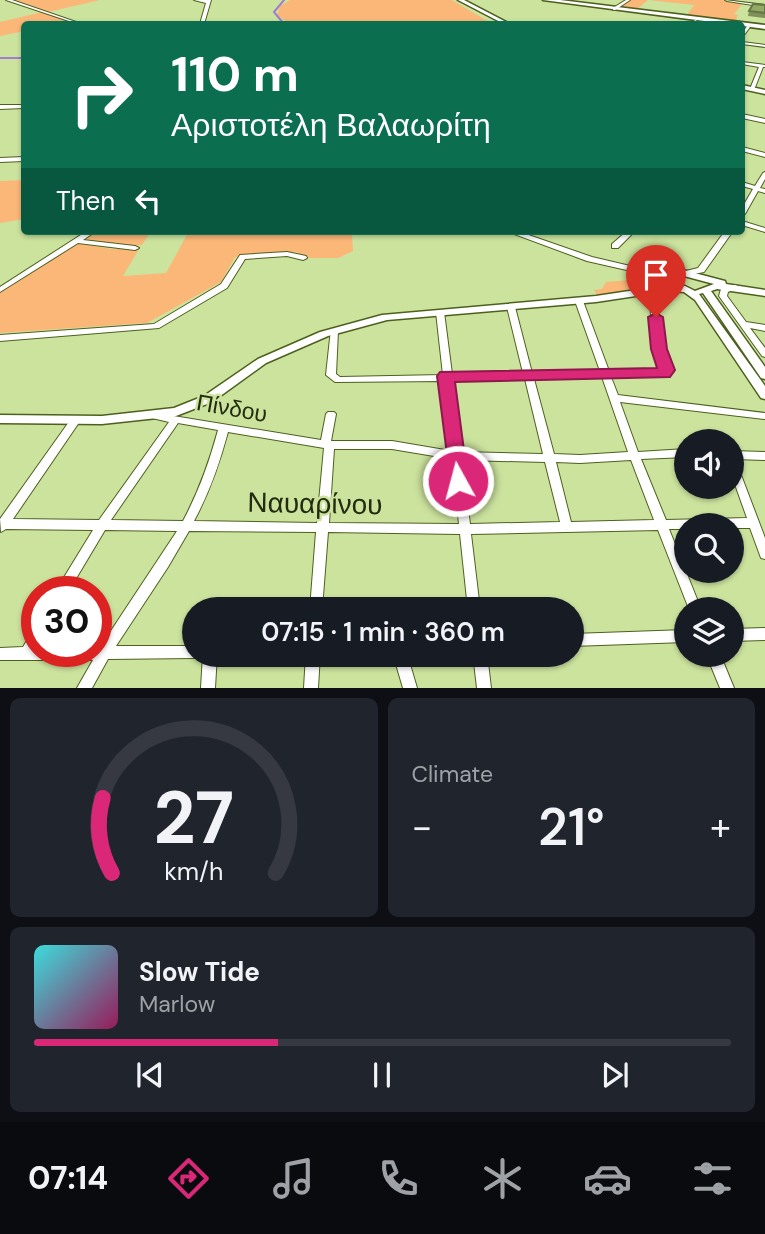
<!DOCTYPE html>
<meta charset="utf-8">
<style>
body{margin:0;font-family:"DM Sans",sans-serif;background:#20242c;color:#f1f3f6;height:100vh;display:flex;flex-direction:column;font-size:26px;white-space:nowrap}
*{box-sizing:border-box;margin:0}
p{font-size:23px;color:#9ea1a6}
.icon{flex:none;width:38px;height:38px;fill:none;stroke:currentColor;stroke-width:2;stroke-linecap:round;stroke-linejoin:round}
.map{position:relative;height:688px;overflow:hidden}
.details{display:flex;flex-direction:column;gap:10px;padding:10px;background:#0d0f14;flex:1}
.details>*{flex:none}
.hud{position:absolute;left:21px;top:21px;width:724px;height:214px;border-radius:7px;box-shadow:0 2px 5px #0004;background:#0b6e4f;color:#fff;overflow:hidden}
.tools{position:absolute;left:674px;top:429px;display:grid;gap:14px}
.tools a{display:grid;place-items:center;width:70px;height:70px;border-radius:50%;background:#171b24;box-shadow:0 2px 5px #0004;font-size:35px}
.speed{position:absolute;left:21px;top:576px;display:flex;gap:14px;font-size:35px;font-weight:700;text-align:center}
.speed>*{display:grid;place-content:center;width:91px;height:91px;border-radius:50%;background:#171b24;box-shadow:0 2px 5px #0004;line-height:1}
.speed .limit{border:10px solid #d22;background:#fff;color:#111}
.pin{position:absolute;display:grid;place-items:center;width:60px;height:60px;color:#fff;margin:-72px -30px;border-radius:50% 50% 50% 0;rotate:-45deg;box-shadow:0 0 7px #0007}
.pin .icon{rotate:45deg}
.me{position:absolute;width:77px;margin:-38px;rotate:353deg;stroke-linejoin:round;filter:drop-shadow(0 0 5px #0008)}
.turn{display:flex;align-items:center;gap:24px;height:147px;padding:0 35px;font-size:32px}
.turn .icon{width:91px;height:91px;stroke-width:2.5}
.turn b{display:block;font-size:49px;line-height:60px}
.then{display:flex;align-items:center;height:66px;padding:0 35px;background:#0003;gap:14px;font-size:26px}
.big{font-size:52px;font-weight:600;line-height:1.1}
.details .widget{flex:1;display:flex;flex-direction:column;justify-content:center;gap:10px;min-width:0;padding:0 24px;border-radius:10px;background:#20242c}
.details .dial{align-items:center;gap:0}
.dial svg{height:182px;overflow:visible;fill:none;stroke:#363941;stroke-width:7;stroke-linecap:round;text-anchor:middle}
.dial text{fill:#f1f3f6;stroke:none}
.song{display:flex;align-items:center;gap:21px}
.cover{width:84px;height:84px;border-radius:10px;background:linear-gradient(135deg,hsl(180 70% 55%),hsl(330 70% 35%))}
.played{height:7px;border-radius:4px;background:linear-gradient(90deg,#db2777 35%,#363941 35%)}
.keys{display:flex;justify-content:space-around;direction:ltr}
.heat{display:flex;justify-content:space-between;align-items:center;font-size:38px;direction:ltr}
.details .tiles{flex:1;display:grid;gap:10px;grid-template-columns:1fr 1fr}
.widget:last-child{grid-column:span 2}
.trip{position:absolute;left:182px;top:597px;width:402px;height:70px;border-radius:35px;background:#171b24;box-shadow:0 2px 5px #0004;font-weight:600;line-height:70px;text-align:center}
.tabs{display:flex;height:112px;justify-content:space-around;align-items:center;background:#090b0e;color:#9ea1a6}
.tabs .icon{width:49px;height:49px}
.tabs .on{color:#db2777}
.tabs b{font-size:32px;color:#f1f3f6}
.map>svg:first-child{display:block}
.green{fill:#fbb778}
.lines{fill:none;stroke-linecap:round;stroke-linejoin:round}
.stream{stroke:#a37dd2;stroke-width:2}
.minor-casing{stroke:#4d601e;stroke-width:2}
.tertiary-casing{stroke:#4d601e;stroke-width:3}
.secondary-casing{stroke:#4d601e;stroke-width:3}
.primary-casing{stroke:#4d601e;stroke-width:3}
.minor{fill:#fff;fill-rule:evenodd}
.tertiary{fill:#fff;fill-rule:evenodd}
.secondary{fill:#fff;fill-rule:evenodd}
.primary{fill:#fff;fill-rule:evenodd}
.wall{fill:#7e9158}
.building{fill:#93a966;stroke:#677647;stroke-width:2}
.route{fill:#db2777;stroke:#8e194d;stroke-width:2}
.labels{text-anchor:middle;stroke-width:5;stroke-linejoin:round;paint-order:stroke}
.street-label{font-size:23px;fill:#232c10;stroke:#cce39e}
.near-street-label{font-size:28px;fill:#232c10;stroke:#cce39e}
</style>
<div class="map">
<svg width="765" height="688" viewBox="0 0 765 688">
<rect width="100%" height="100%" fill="#cce39e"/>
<path class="green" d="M13,0H100L48,12Z
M290,0H452L491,23L289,24L277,15L280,6Z
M629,0H722L743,3L734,14L738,15L735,22L686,16L694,5L648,0L636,10L616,8Z
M42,12L78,24H24V31L0,36V22Z
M24,180V219L0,223V181Z
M96,231H151L142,245L114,247L80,240Z
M189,231H375L373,234L352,235L353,251L338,258H309L296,252L235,257L221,282L147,323L0,333V292L77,243L111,249H139L123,276L166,273Z
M641,275L672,285L597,295L594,290L602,289L606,282L630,280Z"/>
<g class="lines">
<path class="stream" d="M284,0L274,12L284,24
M0,58H24"/>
<g class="minor-casing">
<path id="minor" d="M6,0H12L82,24H78Z
M194,0H211L204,24H200L206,3Z
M626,0H630L615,10H613V8Z
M725,0L765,5V7L727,1Z
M696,20L697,22L690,24H686Z
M747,26L750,27L742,38V34Z
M742,42L765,45V47L742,44Z
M742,62L765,65V67H763L754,90L750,89L759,67L742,64Z
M0,105H24V108L0,109Z
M742,114L765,119V123L742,118Z
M742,147L765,153V157L742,151Z
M24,157V161L0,162V158Z
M765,172V179L760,188L765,189V193L758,191L745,214L742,216V208L753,189L742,186V182L755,186L763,173Z
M742,221L765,228V232L742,225Z
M87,231H96L83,240L135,246L139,248L135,250L78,243L0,292V287Z
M377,231H385V232L381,234L379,233Z
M506,231H517L592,257L643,269L644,271L640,273L587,261Z
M627,231H635L618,248H612V244Z
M725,231H733L704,272L689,275H686L685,273L686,271L698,268Z
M287,252L306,256L307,258L303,260L287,256L245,259L227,288L159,328L0,341V335L154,324L221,284L240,255Z
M735,285L739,287L728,292L727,296L746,322L765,325V331L750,328L765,348V357L762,356L719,296L721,289Z
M650,288H656L657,290L661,341L672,370L667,375L664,376L611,377L618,395L765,413V419L620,402L638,452L686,449V457L641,459L666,520L747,518L732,476V451L765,452V460L735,459L765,538V559L761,558L750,528H732V525H686V529H669L701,609H689L658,530L471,534L480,609H468L460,534L328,532L322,609H310L316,532L189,531L168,567L116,646H194V654H200L199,657L194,658L108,659L92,688H77L93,660H0V648L23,647L32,632L37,630V651H96V647L101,646L177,531L105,530L68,592H55L93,530L6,529L1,532L0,519L71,419H79L80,421L13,519L99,520L169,422L152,418L150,416L152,414L155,413L321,440L326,414L328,412H334L336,414L331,441H392L451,451L443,381L335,382L326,375L331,329H337L338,331L336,374L340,377L443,375L436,312L440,310L444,312L452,374L523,373L507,307L511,305L515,307L532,373L600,371L575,301L579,299L583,301L609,371L662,370L653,341L649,290ZM602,377L628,452L580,455L554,454L534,379ZM525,379L543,454L461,452L453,381ZM178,423L218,430C209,463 199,491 183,521L111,520ZM228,432L324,448L317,523L194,521C210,491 219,465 228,432ZM334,449H392L452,459L459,524L329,523ZM462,460L545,462L560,522L470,524ZM631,460L654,520L571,522L556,462L580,463Z
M765,628V640L732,641V629Z
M686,630V642L572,646V634Z
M203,654H217L215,688H201Z
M306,654H320L318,688H304Z
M393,654H407L417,688H403Z
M473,654H487L491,688H477Z
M706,654H720L734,688H720Z"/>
</g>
<g class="tertiary-casing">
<path id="tertiary" d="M683,270L725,281L726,284L765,290V296L717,289L711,291L765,367V379L761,378L703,293L699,294L765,386V399L761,398L695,300L684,292L669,291L596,302L387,320L328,336L266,363L212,402L176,416L102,424L0,423V415L102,416L174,408L204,396L258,359L320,332L382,315L596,296L656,287L657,284ZM684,276L714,284L695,291L685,286L668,285Z"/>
</g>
<g class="secondary-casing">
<path id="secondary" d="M458,0H464L510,24H504Z
M742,85L765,90V94L742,89Z"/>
</g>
<g class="primary-casing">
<path id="primary" d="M543,0H560L765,25V29Z"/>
</g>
<use href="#minor" class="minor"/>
<use href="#tertiary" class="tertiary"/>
<use href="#secondary" class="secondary"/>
<use href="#primary" class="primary"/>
</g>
<path class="wall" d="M765,5V18L748,16L749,11Z"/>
<path class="building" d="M753,4L765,5V13L749,11Z"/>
<path class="route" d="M656,313L663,317L667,349L675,370L670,377L455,382L468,481L465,486H451L437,376L440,372L657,368L651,349L648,317Z"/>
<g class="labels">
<g class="street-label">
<text transform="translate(232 408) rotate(10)" y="8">Πίνδου</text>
</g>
<g class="near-street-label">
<text transform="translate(315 503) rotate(1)" y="10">Ναυαρίνου</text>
</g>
</g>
</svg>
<div class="tools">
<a><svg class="icon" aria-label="sound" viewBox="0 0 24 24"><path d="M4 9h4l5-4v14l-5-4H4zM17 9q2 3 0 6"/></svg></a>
<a><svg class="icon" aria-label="search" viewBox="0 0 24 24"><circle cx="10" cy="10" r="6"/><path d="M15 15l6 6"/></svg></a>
<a><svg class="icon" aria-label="layers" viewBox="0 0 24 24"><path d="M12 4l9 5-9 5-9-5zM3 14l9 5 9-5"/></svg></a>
</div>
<div class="speed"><div class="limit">30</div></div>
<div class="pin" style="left:656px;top:317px;background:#d93025"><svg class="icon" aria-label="arrive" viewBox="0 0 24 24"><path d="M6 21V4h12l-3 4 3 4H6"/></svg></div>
<svg class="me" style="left:458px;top:481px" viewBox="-20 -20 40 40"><circle r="17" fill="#db2777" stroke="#fff" stroke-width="3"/><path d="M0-11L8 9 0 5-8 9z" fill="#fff"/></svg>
<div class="trip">07:15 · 1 min · 360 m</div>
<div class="hud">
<div class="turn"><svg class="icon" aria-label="right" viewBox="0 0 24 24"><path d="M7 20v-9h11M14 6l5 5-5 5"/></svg><div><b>110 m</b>Αριστοτέλη Βαλαωρίτη</div></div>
<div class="then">Then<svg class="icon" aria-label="left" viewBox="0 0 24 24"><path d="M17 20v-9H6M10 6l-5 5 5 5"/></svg></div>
</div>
</div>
<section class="details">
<div class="tiles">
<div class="widget dial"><svg viewBox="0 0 100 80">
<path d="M14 69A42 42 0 1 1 86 69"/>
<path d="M14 69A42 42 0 0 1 10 36" stroke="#db2777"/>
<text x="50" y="56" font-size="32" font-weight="700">27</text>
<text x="50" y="72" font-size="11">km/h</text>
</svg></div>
<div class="widget"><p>Climate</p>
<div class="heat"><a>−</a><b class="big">21°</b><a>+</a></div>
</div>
<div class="widget">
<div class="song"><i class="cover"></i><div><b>Slow Tide</b><p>Marlow</p></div></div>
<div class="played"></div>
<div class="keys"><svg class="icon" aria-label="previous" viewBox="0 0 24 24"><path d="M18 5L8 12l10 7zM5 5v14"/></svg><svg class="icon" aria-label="pause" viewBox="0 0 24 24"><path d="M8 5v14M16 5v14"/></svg><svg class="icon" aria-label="next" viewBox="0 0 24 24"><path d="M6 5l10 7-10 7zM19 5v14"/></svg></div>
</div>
</div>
</section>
<nav class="tabs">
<b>07:14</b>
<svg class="icon on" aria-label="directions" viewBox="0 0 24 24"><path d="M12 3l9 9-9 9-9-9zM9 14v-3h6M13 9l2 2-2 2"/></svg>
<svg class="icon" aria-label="music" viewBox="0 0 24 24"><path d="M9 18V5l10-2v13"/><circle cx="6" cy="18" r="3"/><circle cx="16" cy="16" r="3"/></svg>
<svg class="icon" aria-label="phone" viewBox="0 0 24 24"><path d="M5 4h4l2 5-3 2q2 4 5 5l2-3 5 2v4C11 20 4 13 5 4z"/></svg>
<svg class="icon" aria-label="climate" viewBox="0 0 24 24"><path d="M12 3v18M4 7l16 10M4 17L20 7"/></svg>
<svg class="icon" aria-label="car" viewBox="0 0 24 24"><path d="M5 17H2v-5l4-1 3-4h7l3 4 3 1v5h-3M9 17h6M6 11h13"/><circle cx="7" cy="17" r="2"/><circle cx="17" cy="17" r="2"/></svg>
<svg class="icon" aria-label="filters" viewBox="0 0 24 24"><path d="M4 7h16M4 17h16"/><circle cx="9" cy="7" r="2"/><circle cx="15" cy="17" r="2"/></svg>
</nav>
